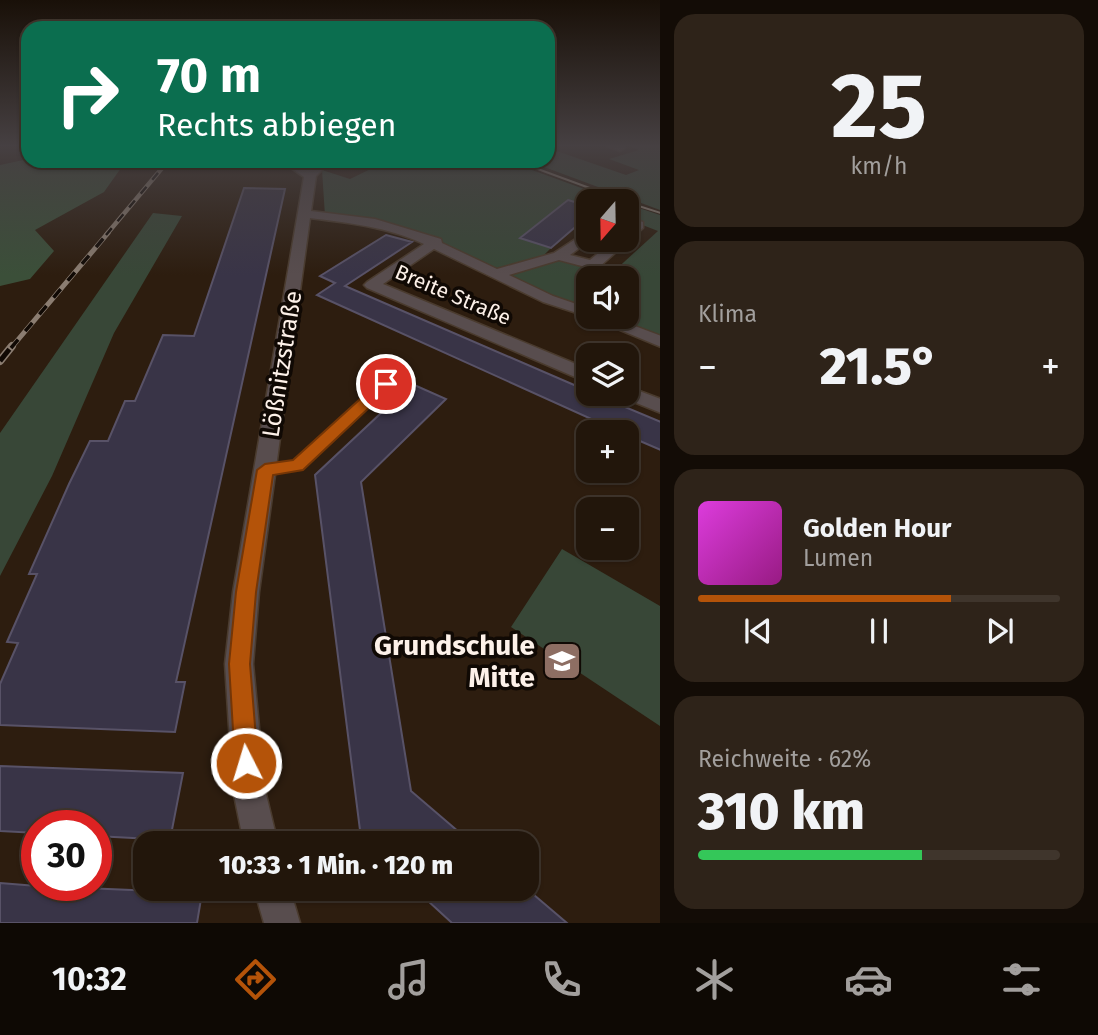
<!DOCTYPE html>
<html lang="de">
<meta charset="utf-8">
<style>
body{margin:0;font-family:"Fira Sans",sans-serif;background:#2e2319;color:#f1f3f6;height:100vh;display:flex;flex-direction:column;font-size:26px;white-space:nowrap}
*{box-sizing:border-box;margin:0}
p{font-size:23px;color:#a29f9d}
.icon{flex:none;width:38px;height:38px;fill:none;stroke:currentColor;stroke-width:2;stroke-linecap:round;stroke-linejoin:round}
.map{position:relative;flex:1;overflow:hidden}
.drawer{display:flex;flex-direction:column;gap:14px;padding:14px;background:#130c06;width:438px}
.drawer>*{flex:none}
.guide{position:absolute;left:21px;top:21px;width:534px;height:147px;border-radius:21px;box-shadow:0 2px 5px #0004,0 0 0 2px #3f352c;background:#0b6e4f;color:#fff;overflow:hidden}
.needle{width:46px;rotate:200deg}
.buttons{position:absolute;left:576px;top:189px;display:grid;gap:14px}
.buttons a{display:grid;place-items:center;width:63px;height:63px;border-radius:14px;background:#22160b;box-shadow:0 2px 5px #0004,0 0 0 2px #3f352c;font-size:35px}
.speed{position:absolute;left:21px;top:810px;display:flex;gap:14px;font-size:35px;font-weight:700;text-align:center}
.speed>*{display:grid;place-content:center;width:91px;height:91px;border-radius:50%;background:#22160b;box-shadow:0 2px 5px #0004,0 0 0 2px #3f352c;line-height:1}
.speed .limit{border:10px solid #d22;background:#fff;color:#111}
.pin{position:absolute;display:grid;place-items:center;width:60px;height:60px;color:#fff;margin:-30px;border:4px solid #fff;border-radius:50%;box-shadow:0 2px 7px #0007}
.me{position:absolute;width:77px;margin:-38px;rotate:355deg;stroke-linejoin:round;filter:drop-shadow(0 0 5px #0008)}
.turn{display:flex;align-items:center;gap:24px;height:147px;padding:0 21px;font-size:32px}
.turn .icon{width:91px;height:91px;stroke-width:2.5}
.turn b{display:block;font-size:49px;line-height:60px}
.big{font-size:52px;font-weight:800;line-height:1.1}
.drawer .tile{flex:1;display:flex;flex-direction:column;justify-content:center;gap:10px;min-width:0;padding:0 24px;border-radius:21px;background:#2e2319}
.drawer .dial{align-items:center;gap:0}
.dial b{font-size:91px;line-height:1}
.song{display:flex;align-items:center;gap:21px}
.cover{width:84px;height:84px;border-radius:10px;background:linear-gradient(135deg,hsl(300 70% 55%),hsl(310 70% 35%))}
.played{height:7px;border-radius:4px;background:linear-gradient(90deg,#b45309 70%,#3f352c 70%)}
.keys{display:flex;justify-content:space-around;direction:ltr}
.heat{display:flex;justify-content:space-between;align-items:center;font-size:38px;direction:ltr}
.charge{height:10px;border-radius:5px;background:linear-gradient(90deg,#34c759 62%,#3f352c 0)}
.trip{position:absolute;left:133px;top:831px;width:406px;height:70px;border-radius:21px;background:#22160b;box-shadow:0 2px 5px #0004,0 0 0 2px #3f352c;font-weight:800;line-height:70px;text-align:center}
.tabs{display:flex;height:112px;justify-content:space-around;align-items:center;background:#0e0904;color:#a29f9d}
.tabs .icon{width:49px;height:49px}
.tabs .current{color:#b45309}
.tabs b{font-size:32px;color:#f1f3f6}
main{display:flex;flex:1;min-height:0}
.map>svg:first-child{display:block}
.green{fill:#384737}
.forest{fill:#3b4f39}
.building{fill:#393447;stroke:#585267;stroke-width:2}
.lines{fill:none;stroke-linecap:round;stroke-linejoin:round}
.service-casing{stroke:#4a3b2e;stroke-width:4}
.minor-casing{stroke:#4a3b2e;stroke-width:3}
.service{fill:#584d4e;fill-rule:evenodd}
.minor{fill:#584d4e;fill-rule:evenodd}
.tram{stroke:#8b7d71;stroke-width:2}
.rail-far2-casing{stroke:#8b7d71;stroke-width:4.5}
.rail-far1-casing{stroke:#8b7d71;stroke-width:5}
.rail-casing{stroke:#8b7d71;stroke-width:8}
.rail-far2{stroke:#100904;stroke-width:2.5;stroke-dasharray:9;stroke-linecap:butt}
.rail-far1{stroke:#100904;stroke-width:3.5;stroke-dasharray:11;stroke-linecap:butt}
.rail{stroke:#100904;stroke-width:5;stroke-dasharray:15;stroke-linecap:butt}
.route{fill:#b45309;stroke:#753606;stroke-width:2}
.labels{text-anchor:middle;stroke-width:7;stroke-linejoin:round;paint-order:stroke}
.far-street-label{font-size:21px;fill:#fdf1e9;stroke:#100904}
.street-label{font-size:24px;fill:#fdf1e9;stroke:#100904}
.near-poi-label{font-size:28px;font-weight:bold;fill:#fdf1e9;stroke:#100904;text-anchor:end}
</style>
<main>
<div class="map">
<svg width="661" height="923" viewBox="0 0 661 923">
<rect width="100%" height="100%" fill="#2d1d0f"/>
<path class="green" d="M628,146H660V210L528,161H548V148L626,175L639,170L609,159L639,150Z
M387,161H507L617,201H588V206L568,200L521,238L551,248L541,258L582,264L612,273L658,231L627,219V204L660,215V341L600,317H626V278H588V312L411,232L325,216L322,170L350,179Z
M153,213L182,216L114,333L52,476L0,576V433Z
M562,549L660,606V726L511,627Z"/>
<path class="forest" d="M28,159L126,161L104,192L35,230L54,251L30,279L0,286V165Z"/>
<path class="building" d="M244,188L285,189L176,682H185L175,732L0,725V684L18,643L7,642L37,574H29L69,484L90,441H108L125,401H135L163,335L194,336Z
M568,200L588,206V216L551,248L520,238Z
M386,235L412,242L345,286L588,391V394H594L661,422V450L626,435V432H620L317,295L335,283L320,276Z
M412,384L446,399L361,482L411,791L473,844H367L361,838L315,475Z
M0,766L183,773L170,840L96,836V826H37V833L0,831Z
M0,883L37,886L202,893L197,923H0Z
M415,889H527L567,923H452Z"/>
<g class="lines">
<g class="service-casing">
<path id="service" d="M386,381L389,382L391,384L389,386L301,468L265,474L261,473L260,470L261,467L294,462L383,382Z"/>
</g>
<g class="minor-casing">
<path id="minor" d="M607,146H624L625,148L620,151Z
M281,161H294L309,170L319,161H331L316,176L311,211L375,219L441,239L442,243L497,269L554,253L588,231L590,240L570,255L590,260L614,240H626L629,226L626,217L643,222V228L598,268L593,269L559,260L509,275L553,296L588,308V317H611L661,336V347L589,317L543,302L434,249L383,284L588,369V382L582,380L367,288L364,285L367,282L424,244C388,227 349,223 310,218L259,592L253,664L265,790L278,844H244L233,790L225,664L233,592L304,177Z
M626,386L661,399V413L619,396L618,394H626Z
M254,889H290L300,923H264Z"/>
</g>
<use href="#service" class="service"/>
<use href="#minor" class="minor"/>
<path class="tram" d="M516,161L625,201
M626,202L661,213"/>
<g class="rail-far2-casing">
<path id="rail-far2" d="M106,235L168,161"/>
</g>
<g class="rail-far1-casing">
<path id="rail-far1" d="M11,348L108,233"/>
</g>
<g class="rail-casing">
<path id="rail" d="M0,361L12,346"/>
</g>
<use href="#rail-far2" class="rail-far2"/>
<use href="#rail-far1" class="rail-far1"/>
<use href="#rail" class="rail"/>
</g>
<linearGradient id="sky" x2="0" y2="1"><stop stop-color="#191008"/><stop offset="0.53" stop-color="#464042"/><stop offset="1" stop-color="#464042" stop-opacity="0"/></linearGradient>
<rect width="661" height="275" fill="url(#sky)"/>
<path class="route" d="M386,379L393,384L391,387L303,470L273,475L256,592L250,664L258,763L255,772L246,775L238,772L235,763L229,664L236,592L257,470L265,464L293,460L381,380Z"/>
<defs>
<g id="school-square" transform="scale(2.0125)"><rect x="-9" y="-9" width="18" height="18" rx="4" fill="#8d6e63" stroke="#100904"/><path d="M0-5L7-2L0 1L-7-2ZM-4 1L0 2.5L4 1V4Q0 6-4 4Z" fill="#fff"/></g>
</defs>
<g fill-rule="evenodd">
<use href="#school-square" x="562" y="661"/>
</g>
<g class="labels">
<g class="far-street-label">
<text transform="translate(453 295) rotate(23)" y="7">Breite Straße</text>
</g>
<g class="street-label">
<text transform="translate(282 364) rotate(-81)" y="8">Lößnitzstraße</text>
</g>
<g class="near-poi-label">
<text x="535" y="655">Grundschule<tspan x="535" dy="32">Mitte</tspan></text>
</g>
</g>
</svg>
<div class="buttons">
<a><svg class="needle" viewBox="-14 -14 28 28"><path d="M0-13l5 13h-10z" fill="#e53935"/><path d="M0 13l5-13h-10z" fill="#a29f9d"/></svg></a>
<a><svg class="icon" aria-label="sound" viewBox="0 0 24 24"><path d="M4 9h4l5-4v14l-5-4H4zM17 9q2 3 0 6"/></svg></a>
<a><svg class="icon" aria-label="layers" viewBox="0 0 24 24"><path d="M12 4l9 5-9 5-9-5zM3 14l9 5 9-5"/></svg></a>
<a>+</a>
<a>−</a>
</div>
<div class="speed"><div class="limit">30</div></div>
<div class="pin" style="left:386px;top:384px;background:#d93025"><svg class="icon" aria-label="arrive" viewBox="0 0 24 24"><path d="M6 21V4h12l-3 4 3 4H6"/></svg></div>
<svg class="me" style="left:246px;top:763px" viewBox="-20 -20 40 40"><circle r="17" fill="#b45309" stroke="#fff" stroke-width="3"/><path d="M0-11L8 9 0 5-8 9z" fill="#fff"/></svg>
<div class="trip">10:33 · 1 Min. · 120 m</div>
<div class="guide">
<div class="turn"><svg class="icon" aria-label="right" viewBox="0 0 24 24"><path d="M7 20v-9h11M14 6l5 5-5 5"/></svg><div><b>70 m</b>Rechts abbiegen</div></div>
</div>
</div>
<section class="drawer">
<div class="tile dial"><b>25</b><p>km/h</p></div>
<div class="tile"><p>Klima</p>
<div class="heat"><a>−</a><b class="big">21.5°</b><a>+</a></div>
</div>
<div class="tile">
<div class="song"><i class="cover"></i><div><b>Golden Hour</b><p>Lumen</p></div></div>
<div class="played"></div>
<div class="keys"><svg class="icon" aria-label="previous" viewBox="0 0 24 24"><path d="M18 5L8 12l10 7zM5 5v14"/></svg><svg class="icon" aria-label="pause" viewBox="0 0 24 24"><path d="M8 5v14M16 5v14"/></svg><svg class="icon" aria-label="next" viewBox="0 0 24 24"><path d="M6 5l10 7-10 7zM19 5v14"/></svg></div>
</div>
<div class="tile"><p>Reichweite · 62%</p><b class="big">310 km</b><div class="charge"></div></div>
</section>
</main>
<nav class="tabs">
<b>10:32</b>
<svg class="icon current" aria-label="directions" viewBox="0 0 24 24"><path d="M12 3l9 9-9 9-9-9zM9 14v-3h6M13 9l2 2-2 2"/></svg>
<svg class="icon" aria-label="music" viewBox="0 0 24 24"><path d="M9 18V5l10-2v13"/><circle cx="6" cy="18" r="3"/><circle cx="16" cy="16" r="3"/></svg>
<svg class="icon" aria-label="phone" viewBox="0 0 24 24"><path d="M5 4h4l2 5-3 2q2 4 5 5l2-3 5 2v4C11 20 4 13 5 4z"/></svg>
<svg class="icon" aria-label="climate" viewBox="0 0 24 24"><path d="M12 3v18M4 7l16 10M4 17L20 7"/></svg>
<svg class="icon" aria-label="car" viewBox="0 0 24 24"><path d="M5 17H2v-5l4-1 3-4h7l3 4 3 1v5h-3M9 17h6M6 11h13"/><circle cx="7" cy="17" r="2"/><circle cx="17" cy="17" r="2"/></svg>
<svg class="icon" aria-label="filters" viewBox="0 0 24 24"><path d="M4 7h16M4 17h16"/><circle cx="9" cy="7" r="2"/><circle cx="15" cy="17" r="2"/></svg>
</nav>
